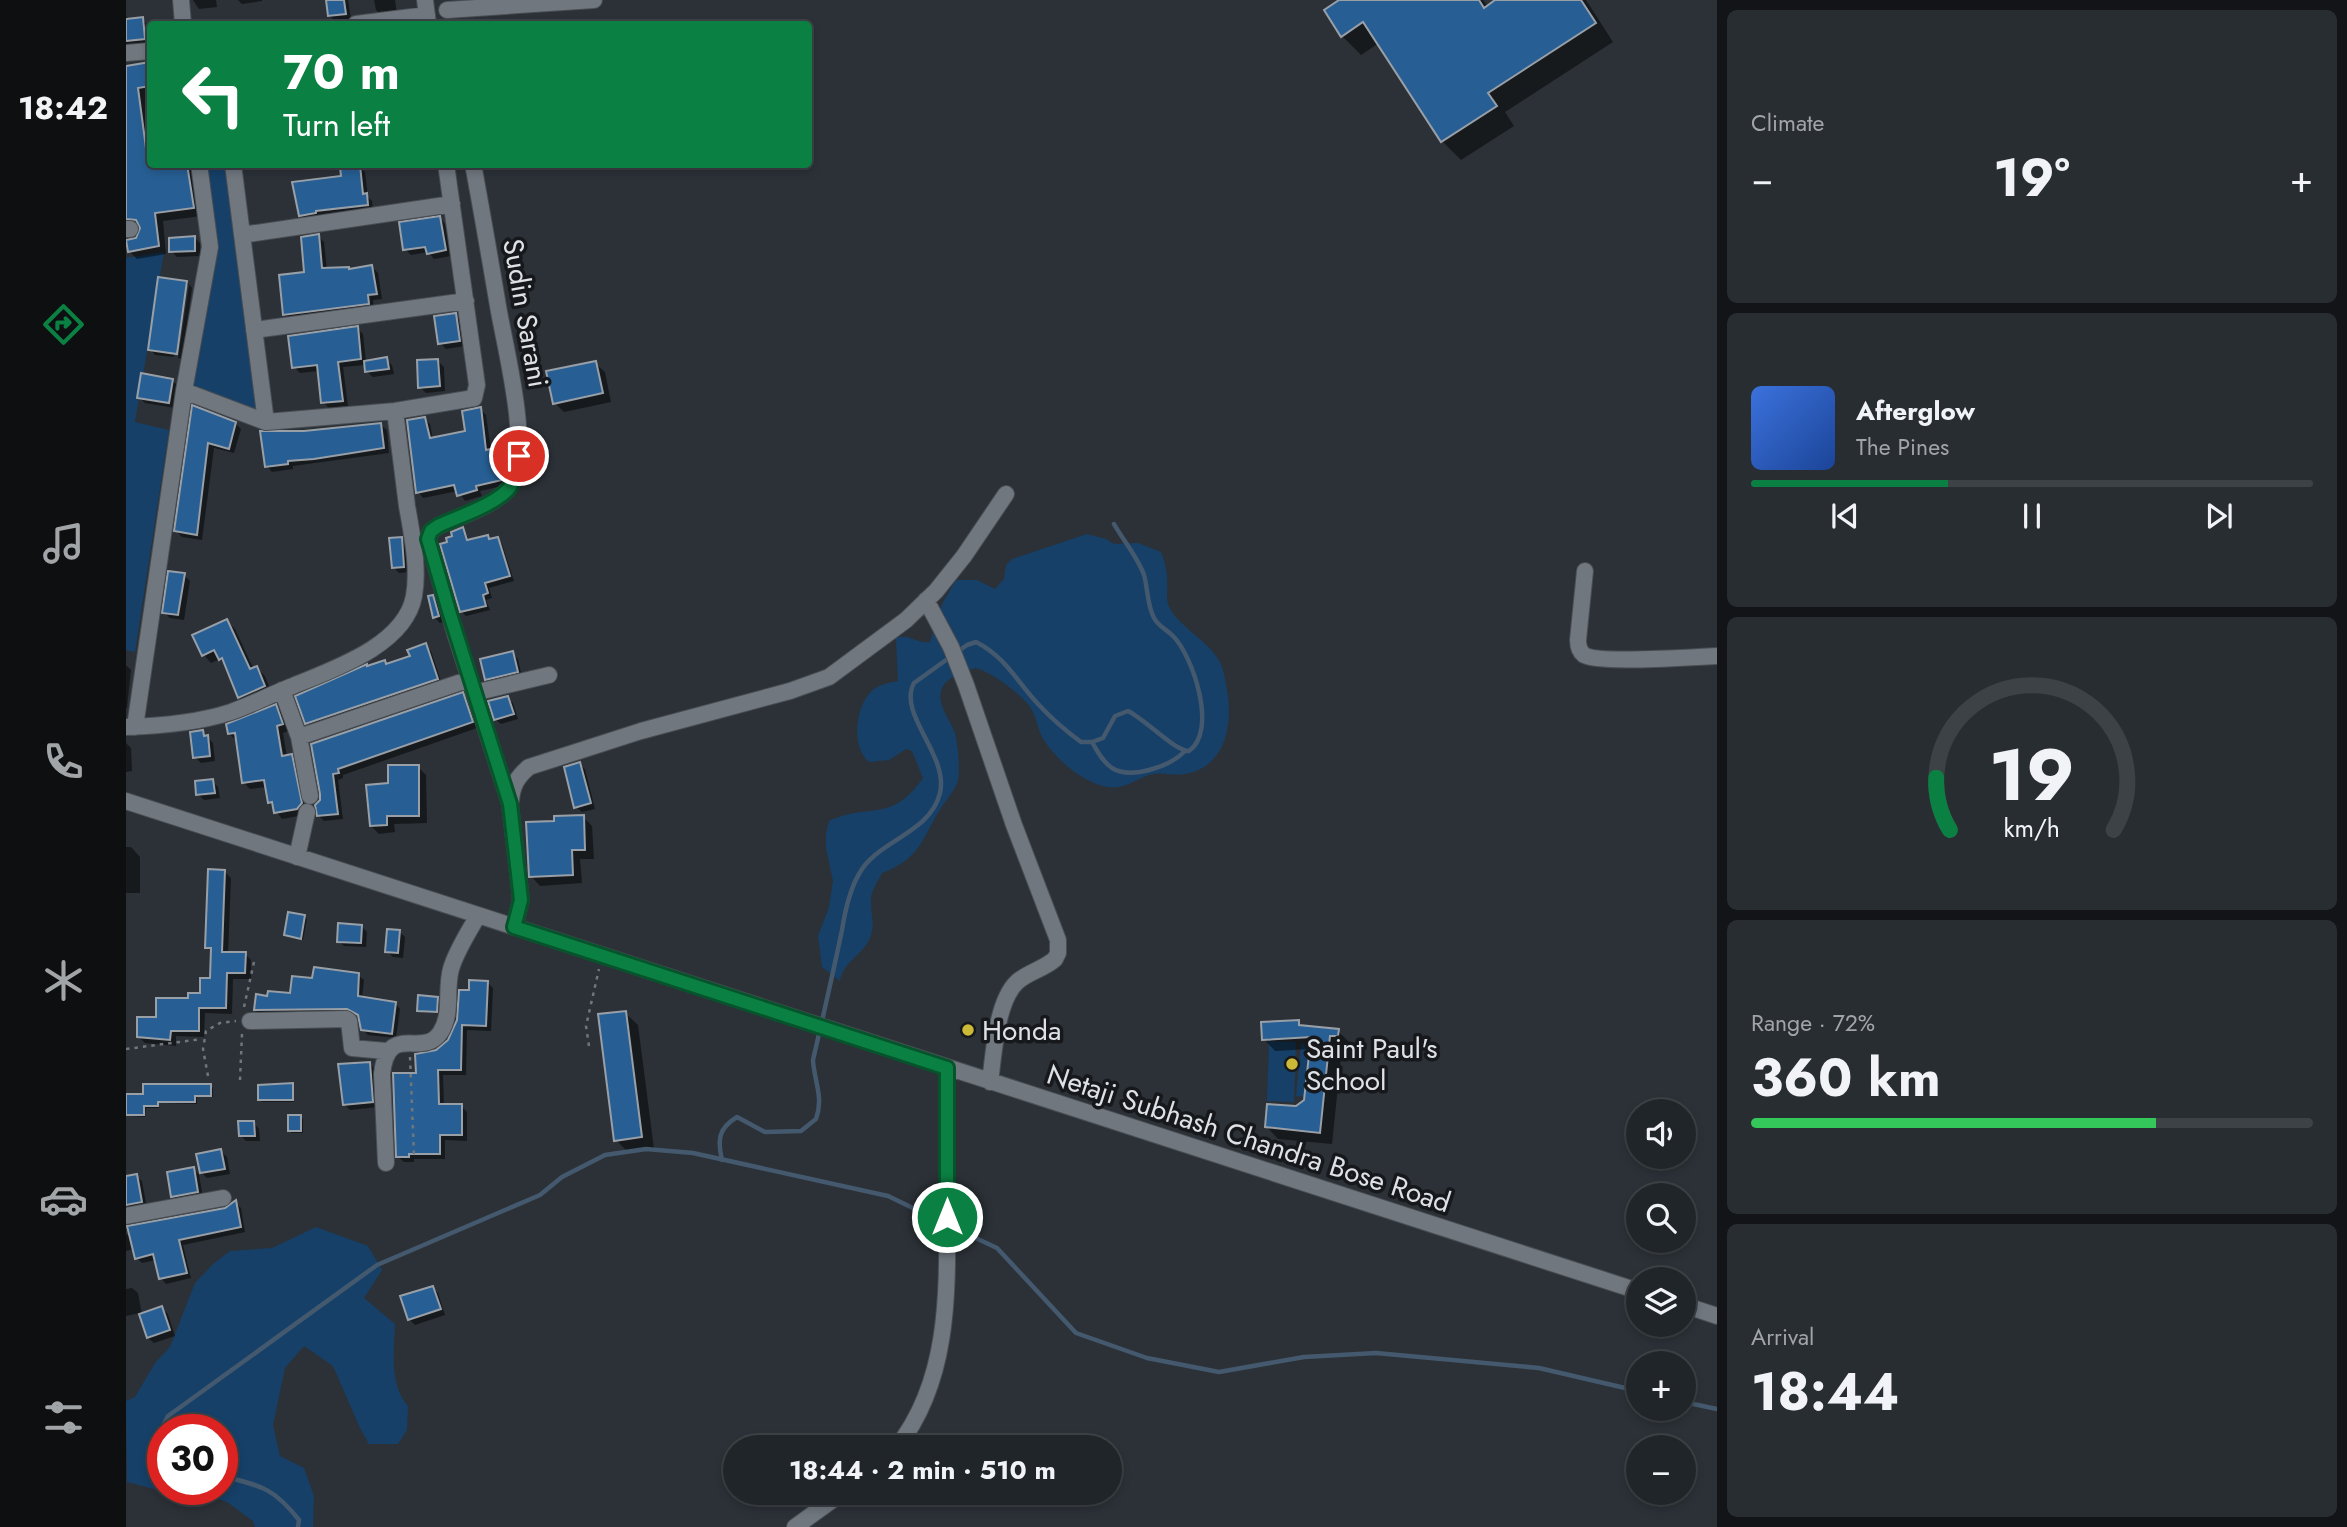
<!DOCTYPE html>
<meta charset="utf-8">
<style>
body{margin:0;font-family:Jost,sans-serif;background:#282d31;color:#f1f3f6;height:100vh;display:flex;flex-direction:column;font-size:26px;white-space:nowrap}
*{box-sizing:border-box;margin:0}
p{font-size:23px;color:#a2a5a8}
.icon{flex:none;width:38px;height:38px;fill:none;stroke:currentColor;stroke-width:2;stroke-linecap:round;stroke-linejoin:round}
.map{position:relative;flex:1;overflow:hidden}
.panel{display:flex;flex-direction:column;gap:10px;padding:10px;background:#121417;width:630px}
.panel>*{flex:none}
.guide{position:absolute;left:21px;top:21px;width:665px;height:147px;border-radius:7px;box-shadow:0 4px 10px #0003,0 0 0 2px #3d4246;background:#0b8043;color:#fff;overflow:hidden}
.buttons{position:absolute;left:1500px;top:1099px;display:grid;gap:14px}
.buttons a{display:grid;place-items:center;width:70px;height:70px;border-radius:50%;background:#202529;box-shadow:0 4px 10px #0003,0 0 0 2px #3d4246;font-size:35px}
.speed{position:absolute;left:21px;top:1414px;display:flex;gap:14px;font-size:35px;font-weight:700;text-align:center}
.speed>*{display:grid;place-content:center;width:91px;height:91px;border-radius:50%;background:#202529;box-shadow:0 4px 10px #0003,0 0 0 2px #3d4246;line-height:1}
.speed .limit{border:10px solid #d22;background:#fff;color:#111}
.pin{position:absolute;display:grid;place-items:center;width:60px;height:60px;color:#fff;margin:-30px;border:4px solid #fff;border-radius:50%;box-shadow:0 2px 7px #0007}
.me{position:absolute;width:77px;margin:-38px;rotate:0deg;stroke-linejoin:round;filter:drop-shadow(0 0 5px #0008)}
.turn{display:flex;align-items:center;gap:24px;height:147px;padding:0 21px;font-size:32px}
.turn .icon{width:91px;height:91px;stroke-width:2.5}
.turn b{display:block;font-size:49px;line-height:60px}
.big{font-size:52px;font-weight:700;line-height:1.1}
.panel .widget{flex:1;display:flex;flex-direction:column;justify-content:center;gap:10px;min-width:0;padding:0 24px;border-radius:10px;background:#282d31}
.panel .dial{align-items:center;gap:0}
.dial svg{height:182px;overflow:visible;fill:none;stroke:#3d4246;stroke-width:7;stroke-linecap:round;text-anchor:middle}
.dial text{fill:#f1f3f6;stroke:none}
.song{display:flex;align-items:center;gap:21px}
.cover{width:84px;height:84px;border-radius:10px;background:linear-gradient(135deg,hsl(220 70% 55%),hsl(220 70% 35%))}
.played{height:7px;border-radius:4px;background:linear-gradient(90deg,#0b8043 35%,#3d4246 35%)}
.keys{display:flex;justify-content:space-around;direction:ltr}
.heat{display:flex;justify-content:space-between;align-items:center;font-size:38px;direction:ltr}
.charge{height:10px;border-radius:5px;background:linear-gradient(90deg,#34c759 72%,#3d4246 0)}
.trip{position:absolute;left:597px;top:1435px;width:399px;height:70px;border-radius:35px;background:#202529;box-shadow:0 4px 10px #0003,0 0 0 2px #3d4246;font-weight:700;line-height:70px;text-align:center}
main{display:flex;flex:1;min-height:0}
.menu{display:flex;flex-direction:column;width:126px;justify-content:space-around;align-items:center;background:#0d0f10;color:#a2a5a8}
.menu .icon{width:49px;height:49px}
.menu .active{color:#0b8043}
.menu b{font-size:32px;color:#f1f3f6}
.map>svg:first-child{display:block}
.green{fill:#164068;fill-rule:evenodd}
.shadow{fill:#0007}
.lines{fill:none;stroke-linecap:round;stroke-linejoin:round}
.stream{stroke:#44596e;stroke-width:4.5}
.building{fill:#275f94;stroke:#989fa7;stroke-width:2}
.minor-casing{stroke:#484d52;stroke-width:18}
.path{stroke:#71767c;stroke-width:2.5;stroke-dasharray:3.5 5;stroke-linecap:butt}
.minor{stroke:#70777f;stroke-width:16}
.route-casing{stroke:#07532c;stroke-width:18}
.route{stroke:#0b8043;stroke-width:12}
.poi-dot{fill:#cdb938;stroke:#16181b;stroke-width:2.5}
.labels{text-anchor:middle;stroke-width:7;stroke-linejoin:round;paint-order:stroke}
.street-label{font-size:28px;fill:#dee2e6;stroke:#16181b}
.poi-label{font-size:28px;fill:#dee2e6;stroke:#16181b;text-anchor:start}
</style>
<main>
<nav class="menu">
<b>18:42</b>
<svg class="icon active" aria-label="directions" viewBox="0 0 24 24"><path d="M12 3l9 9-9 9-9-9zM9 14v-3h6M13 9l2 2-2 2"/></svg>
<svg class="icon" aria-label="music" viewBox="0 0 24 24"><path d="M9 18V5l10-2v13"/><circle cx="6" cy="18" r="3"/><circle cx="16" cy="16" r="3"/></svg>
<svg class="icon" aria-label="phone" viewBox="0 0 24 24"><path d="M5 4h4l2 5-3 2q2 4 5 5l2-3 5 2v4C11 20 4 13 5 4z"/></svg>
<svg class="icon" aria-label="climate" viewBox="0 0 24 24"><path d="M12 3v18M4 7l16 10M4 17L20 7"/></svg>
<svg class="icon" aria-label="car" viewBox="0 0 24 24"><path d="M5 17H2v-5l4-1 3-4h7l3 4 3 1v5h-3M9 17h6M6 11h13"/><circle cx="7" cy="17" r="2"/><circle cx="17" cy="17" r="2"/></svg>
<svg class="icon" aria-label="filters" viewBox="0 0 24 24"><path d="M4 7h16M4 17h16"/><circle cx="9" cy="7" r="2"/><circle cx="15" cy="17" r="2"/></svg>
</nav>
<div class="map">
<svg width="1591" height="1527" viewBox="0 0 1591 1527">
<rect width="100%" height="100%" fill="#2b3137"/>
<path class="green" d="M73,165H107L140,422L58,391L84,247Z
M38,252L9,422L43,430L9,652L0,650V258Z
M961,534L980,539L988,544L1012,543L1035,552C1038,560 1041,569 1041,578C1042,586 1040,596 1042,604C1050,625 1080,639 1092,659C1098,668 1099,680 1101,690C1107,724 1100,767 1059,774C1048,776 1038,772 1027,774C1012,777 1000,790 982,787C958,784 928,758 916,737C911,726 909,711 901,703C892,692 862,670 849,668C836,673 819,677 815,691C811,708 827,722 830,737C832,748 834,768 832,780C830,789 820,800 815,808C795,840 795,858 756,873C752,881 746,890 745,898C744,916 751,924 742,942C733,957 717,963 714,981L696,967L692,936L703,907L707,881L700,848V833L703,821C744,802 765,824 797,778L786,751L780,749L763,760L743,762C724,747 729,700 751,687C757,684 766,682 772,681L770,638C782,633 791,644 804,642L816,604L830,580H851L869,589L878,579L880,565L886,559Z
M1143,1041L1170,1042L1168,1102L1141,1101Z
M1175,1044L1184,1045L1179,1097L1170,1096Z
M190,1227L242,1246L256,1270L238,1298L269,1324C268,1349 263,1386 282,1406L281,1430L272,1444H243L234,1428L207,1366L178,1346L159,1368L147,1425L154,1456L178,1468L188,1496L187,1527H129L127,1521L101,1502L77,1494L32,1490L1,1482L0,1401L9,1397L29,1363L44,1347L69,1283L87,1264L104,1251L146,1248ZM37,1430H96V1489H37Z"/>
<path class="shadow" d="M67,0H90L91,7L73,9Z
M112,0H136V1L116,4Z
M201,0H222L225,19L209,21L203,15Z
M248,0H269L271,14L256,16L250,10Z
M1216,0H1357L1362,7L1373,0H1460L1487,42L1379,112L1388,126L1335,160L1316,141L1253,43L1235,55L1216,36Z
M0,16L4,20L16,19L22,25L24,44L0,51Z
M24,64V164H66L75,216L37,221L40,254L11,259L3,251L17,228L9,226L0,218V65L5,67Z
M243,164H271L246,167Z
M233,167L239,172L242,197L246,201L247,210L181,221L175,215L217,178Z
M314,218L319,224L325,256L308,259L302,252L285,255L279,249Z
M192,236L198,242L201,270L224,271L246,267L252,273L256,299L247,300L248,309L165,320L159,315L180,274Z
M68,237L74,243V256L51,257L45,251Z
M34,279L61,282L66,288L56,359L52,358L63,285H59L48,357L29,355L24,349Z
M330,315L335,321L339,346L320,349L314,343Z
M231,328L237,334L240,362L260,359L266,365L268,374L247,377L241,372L240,365L217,367L222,406L203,408L197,402L193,371L174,373L168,367Z
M312,361L318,367L319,391L300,393L294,387Z
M469,363L479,372L485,402L438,412L429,403Z
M46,380L52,386L49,408L19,403L13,397Z
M68,408L109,423L115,429L108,453L88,448L76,540L56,537L50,531Z
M354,409L360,415L365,450H369L374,455L381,485L354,491L356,496L339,501L332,491L297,498L292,492L298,419L304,424L307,439L340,432Z
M255,425L261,430L263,453L167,466V469L146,472L141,466L178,432Z
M337,529L344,541L361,537L365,541L371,539L376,544L388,581L363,588L366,598L360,600L364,610L340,616L335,611L323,543Z
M275,539L281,545L283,572L273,573L267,567Z
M58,575L64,581L58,620L44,618L38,612Z
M307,597L312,603L318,622L314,623L308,617Z
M101,621L109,629L128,670L131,668L139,676L146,694L121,705L113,697L101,666L94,659L85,663L78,655Z
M299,645L305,651L316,684L187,728L181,723L258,662L262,665L286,657Z
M386,653L392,659L396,677L366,685L360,679Z
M0,665L5,670L1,708H0Z
M337,694L342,700L351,728L217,775V778L212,780L217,819L198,821L192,815L195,801L187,745Z
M381,698L387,703L392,719L375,724L369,719Z
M150,706L157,713L163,731L157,733L161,757L165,756L172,763L182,811L178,815L156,819L143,802L141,787L124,789L117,782L111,741L103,734Z
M77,732L87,743L89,761L75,763L69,757Z
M0,743L5,748L6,771L0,772Z
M453,764L459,769L469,809L456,812L450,807Z
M292,767L300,775L301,823L268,824L269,832L253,834L245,826Z
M86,781L92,787L94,798L78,800L72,794Z
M457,817L466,826L468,859H454L456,883L414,886L405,876L430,822Z
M0,847H5L14,857V893H0Z
M99,872L105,878L102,954H119L125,960V979H107L106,1014L79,1013L78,1037L50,1036V1046L19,1043L13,1037L32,1019L63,1000L76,995L86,980V952L81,947Z
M179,917L181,919L177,940L162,937L160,934Z
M236,927L241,932L240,947L218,946L213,941Z
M273,931L279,937L277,958L267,957L261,951Z
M232,975L238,980L236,998L269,1003L274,1009L270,1038L242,1035L236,1029L232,1014L135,1015L129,1010L143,998L166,995L188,980Z
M361,982L367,988L365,1031L341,1030L340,1075H317L318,1106H335L341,1112V1141L319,1140V1159H288V1162H278L272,1157L291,1074L329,1031L345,992Z
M311,998L313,1001L312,1013L295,1012L293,1010Z
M499,1013L512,1025L528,1149L502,1152L490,1140Z
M1172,1022L1177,1027L1212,1031L1224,1043V1047L1216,1048L1206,1144L1152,1139L1141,1127L1180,1101L1185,1049L1149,1051L1138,1039Z
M243,1063L249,1069L252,1107L224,1110L218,1104Z
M84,1085L87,1088V1097H71V1104L33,1103V1108H20L19,1117L4,1116L1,1114L18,1096Z
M166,1085L168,1088V1102H136L134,1100Z
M175,1117L177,1119V1133H166L164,1131Z
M128,1123L133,1129L134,1141H120L114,1135Z
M95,1151L101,1157L104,1174L81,1178L75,1172Z
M68,1169L73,1175L77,1197L53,1202L47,1196Z
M10,1176L16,1181L21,1208L7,1210L1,1205L0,1178Z
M110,1203L115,1208L119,1232L57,1245L65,1278L40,1284L35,1278L30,1260L16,1263L11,1258L8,1249L0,1251V1235L100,1210Z
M6,1288L12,1293L16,1315L36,1308L42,1314L49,1336L28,1343L22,1338L14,1313L0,1316V1289Z
M307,1288L312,1293L319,1315L289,1325L283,1319Z"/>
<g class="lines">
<path class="stream" d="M966,742C971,751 977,762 986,768C1005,780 1044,766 1058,752
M596,1160C591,1139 593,1128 611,1117L639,1132L675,1131L690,1119C698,1097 688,1081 687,1060C697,1017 707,973 716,930C719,911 723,891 733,874C751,840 804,834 814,793C823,755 771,714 788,683L841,645L850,642C881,658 890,681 913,705C925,718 940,731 955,742H966L977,738L989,716L1002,711C1020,720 1049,751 1063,751C1092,731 1067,656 1047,636C1040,629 1033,627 1028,618C1021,605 1022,589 1018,575C1012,558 997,540 988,524
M826,1227L871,1248L950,1333L1021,1358L1093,1372L1178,1357L1250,1353L1413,1368L1512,1391
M1558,1402L1591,1409
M37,1456L32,1436L42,1416L251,1265L414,1195L436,1177L479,1155L520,1149L567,1153L762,1196L818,1223
M96,1476C135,1486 147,1487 173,1520L172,1527"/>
</g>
<path class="building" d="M200,0H218L220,14L202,16Z
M1213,0H1353L1358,8L1369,0H1455L1470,23L1362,93L1371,106L1315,142L1237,22L1215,37L1198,10Z
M17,17L19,39L0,41V19Z
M24,62V86L12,88L22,163L61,164L68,208L29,213L33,246L2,252L0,240L10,238L14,228L10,220L0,219V66Z
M234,165L237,194L241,193L242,205L190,211V213L173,216L166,182L215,176L214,167Z
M314,216L320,250L301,254L299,247L277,250L273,222Z
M193,234L196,268L223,267V269L246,265L251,294L242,295L243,304L157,315L153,275L178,272L175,237Z
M69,236V251L43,252V238Z
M32,277L61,281L51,354L22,350Z
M330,313L334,341L312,344L308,316Z
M232,326L235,359L212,362L217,401L195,403L191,365L166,368L162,336Z
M261,357L263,369L239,372L238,361Z
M312,359L314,386L292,388L291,360Z
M470,361L477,393L427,404L420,371Z
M15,373L47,379L43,403L11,398Z
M66,405L110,422L103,449L82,443L71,535L48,531Z
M355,407L360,450L369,448L376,480L350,486L351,490L331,496L328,485L290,493L281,420L299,417L304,438L339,431L336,411Z
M255,423L258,448L188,459L162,461V464L139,467L134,431H178Z
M337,527L341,540L362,535L363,539L372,537L384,576L359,583L362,593L357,595L360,606L334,612L314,544L321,542L320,538L326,536L325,532Z
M276,537L278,567L266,568L263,538Z
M42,571L59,573L52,615L36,613Z
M307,595L313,616L307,618L302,596Z
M101,619L124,669L131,666L139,686L112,698L96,658L93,660L88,650L76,656L66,635Z
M300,643L312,679L179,724L169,696L241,664V666L259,660L260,664L284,656L281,650Z
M387,651L392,672L359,680L354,659Z
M337,692L347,722L212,769L213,773L207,774L212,814L191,816L189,805L194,800V794L185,744Z
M382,696L388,714L368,720L362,701Z
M150,704L157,724L151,726L156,756L166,754L176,803L171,809L148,813L146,802L142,803L138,780L116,783L109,733L102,734L100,724Z
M77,730L78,736L82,735L84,756L67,758L64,732Z
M454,762L465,803L448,808L438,767Z
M262,765H293V816H261V825L244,826L240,785L262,783Z
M87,779L89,793L70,795L69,781Z
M458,815L459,850H446L447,875L403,877L400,822L428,821V816Z
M82,869L99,870L96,952H120L119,973H101L100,1008H73V1031H45L44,1040L11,1037V1017H30V998H62V993H74V978H84L85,948H79Z
M162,912L179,915L175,939L158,935Z
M212,923L236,925L235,943L211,942Z
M261,929L274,930L272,953L259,952Z
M188,967L233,973L232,996L270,1002L266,1034L235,1030L232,1015L221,1009L128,1010L130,994L141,996L142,991L164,993L166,976L186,978Z
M343,980L362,981L360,1026L336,1025L335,1070H312L313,1104H336V1135H314V1154H283V1157H270L267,1073H290L289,1054L310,1050L322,1040L331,1020L333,990H343Z
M292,995L312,997L311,1012L291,1011Z
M500,1011L516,1137L488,1141L472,1014Z
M1173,1020V1025L1213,1029L1212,1036H1204L1194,1133L1139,1127L1141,1104L1170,1106L1178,1100L1185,1037L1136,1040L1135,1022Z
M244,1062L247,1102L217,1105L212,1064Z
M167,1083V1100H132V1085Z
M17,1084H85V1096H69V1102H32V1106H18V1115H0V1094H17Z
M162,1115H175V1131H162Z
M112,1121H128L129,1136H113Z
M95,1149L99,1169L74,1173L70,1154Z
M68,1167L72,1192L45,1197L41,1172Z
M11,1174L16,1202L0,1205V1176Z
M110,1200L115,1227L53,1240L61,1273L33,1279L27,1254L9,1259L1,1226L99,1208Z
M307,1286L315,1309L282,1320L274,1296Z
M36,1306L44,1330L21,1338L13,1314Z"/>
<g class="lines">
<g class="minor-casing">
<path id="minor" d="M55,0L57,24
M299,0L302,24
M321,10L468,0
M230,24L301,15
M0,53L24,51
M107,164L140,422
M347,164C356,212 364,259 372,306C379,348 406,449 385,485C374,504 332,517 312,526L305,531L302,539L329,633L384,804L395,900L388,927
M0,229H4
M116,235L326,204
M128,330L340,301
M58,391L140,422L269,411L348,398L351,385L320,164
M1459,571L1452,640C1452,646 1453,651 1458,655C1473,664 1568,657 1591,656
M800,600L825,647L840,685L888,825L932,940V953L929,959C918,969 902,972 891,982C870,1002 868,1054 864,1082
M156,690L173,737L184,796
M348,693L423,675
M0,727C35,726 71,723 105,712C125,705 144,695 164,687C205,670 279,646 288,596C293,567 286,535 281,506C277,475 273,443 269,411
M9,727L58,391L84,247L73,164
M173,737L344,679
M0,801L1512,1291
M385,801C386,786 391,777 403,767L515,731L664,691L703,677L780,620L810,591L838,556L880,494
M171,857L181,812
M124,1021L220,1019L223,1021L226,1048L260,1051
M260,1163L256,1074C262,1021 296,1059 314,1033C327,1014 319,990 325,969C330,951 343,932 352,915
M0,1216L97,1198
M1558,1305L1591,1316
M771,1447C827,1376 821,1281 821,1196C821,1153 821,1110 821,1068
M669,1527L716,1493"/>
</g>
<path class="path" d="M118,1007L128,962
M463,1046L460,1026L473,969
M0,1049L76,1039
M284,1057L288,1155
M82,1076L77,1049L80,1031L94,1023L110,1021
M114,1080L116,1034"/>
<use href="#minor" class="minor"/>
</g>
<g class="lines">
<g class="route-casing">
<path id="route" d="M393,456C391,467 390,478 384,487C372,504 331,517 312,526L305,531L302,539L323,611L384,804L395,900L388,927L821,1068V1217"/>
</g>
<use href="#route" class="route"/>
</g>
<g class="poi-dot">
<circle cx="842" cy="1030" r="7"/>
<circle cx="1166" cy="1064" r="7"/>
</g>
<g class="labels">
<g class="street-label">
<text transform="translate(400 313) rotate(80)" y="10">Sudin Sarani</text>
<text transform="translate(1123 1138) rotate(18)" y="10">Netaji Subhash Chandra Bose Road</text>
</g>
<g class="poi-label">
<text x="856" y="1040">Honda</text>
<text x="1180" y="1058">Saint Paul's<tspan x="1180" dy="32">School</tspan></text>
</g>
</g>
</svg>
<div class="buttons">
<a><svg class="icon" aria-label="sound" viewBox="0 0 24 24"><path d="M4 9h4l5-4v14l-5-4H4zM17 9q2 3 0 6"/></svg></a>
<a><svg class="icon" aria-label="search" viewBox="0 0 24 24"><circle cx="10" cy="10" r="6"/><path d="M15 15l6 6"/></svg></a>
<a><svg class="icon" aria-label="layers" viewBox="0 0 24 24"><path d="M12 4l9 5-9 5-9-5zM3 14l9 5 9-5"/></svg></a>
<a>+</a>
<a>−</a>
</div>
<div class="speed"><div class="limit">30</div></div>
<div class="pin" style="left:393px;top:456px;background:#d93025"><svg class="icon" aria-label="arrive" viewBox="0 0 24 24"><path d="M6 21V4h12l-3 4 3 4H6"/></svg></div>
<svg class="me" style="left:821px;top:1217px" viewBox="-20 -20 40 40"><circle r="17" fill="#0b8043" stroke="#fff" stroke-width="3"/><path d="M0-11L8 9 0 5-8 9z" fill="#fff"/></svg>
<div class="trip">18:44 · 2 min · 510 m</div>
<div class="guide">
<div class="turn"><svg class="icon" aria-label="left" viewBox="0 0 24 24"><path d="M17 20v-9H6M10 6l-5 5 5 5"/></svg><div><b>70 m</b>Turn left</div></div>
</div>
</div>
<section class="panel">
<div class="widget"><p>Climate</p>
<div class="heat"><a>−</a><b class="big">19°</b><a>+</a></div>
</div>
<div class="widget">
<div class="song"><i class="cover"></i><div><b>Afterglow</b><p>The Pines</p></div></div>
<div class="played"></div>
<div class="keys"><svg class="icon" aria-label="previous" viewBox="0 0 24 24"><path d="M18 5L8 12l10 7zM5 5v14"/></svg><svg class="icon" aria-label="pause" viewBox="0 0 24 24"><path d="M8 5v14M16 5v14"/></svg><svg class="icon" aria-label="next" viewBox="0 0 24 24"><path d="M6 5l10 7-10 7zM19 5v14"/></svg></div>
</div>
<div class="widget dial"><svg viewBox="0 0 100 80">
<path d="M14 69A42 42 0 1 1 86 69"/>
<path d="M14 69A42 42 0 0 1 8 46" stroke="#0b8043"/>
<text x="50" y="56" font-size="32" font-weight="700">19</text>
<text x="50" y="72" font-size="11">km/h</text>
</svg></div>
<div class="widget"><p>Range · 72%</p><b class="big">360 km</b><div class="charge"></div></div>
<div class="widget"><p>Arrival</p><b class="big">18:44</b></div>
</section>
</main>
